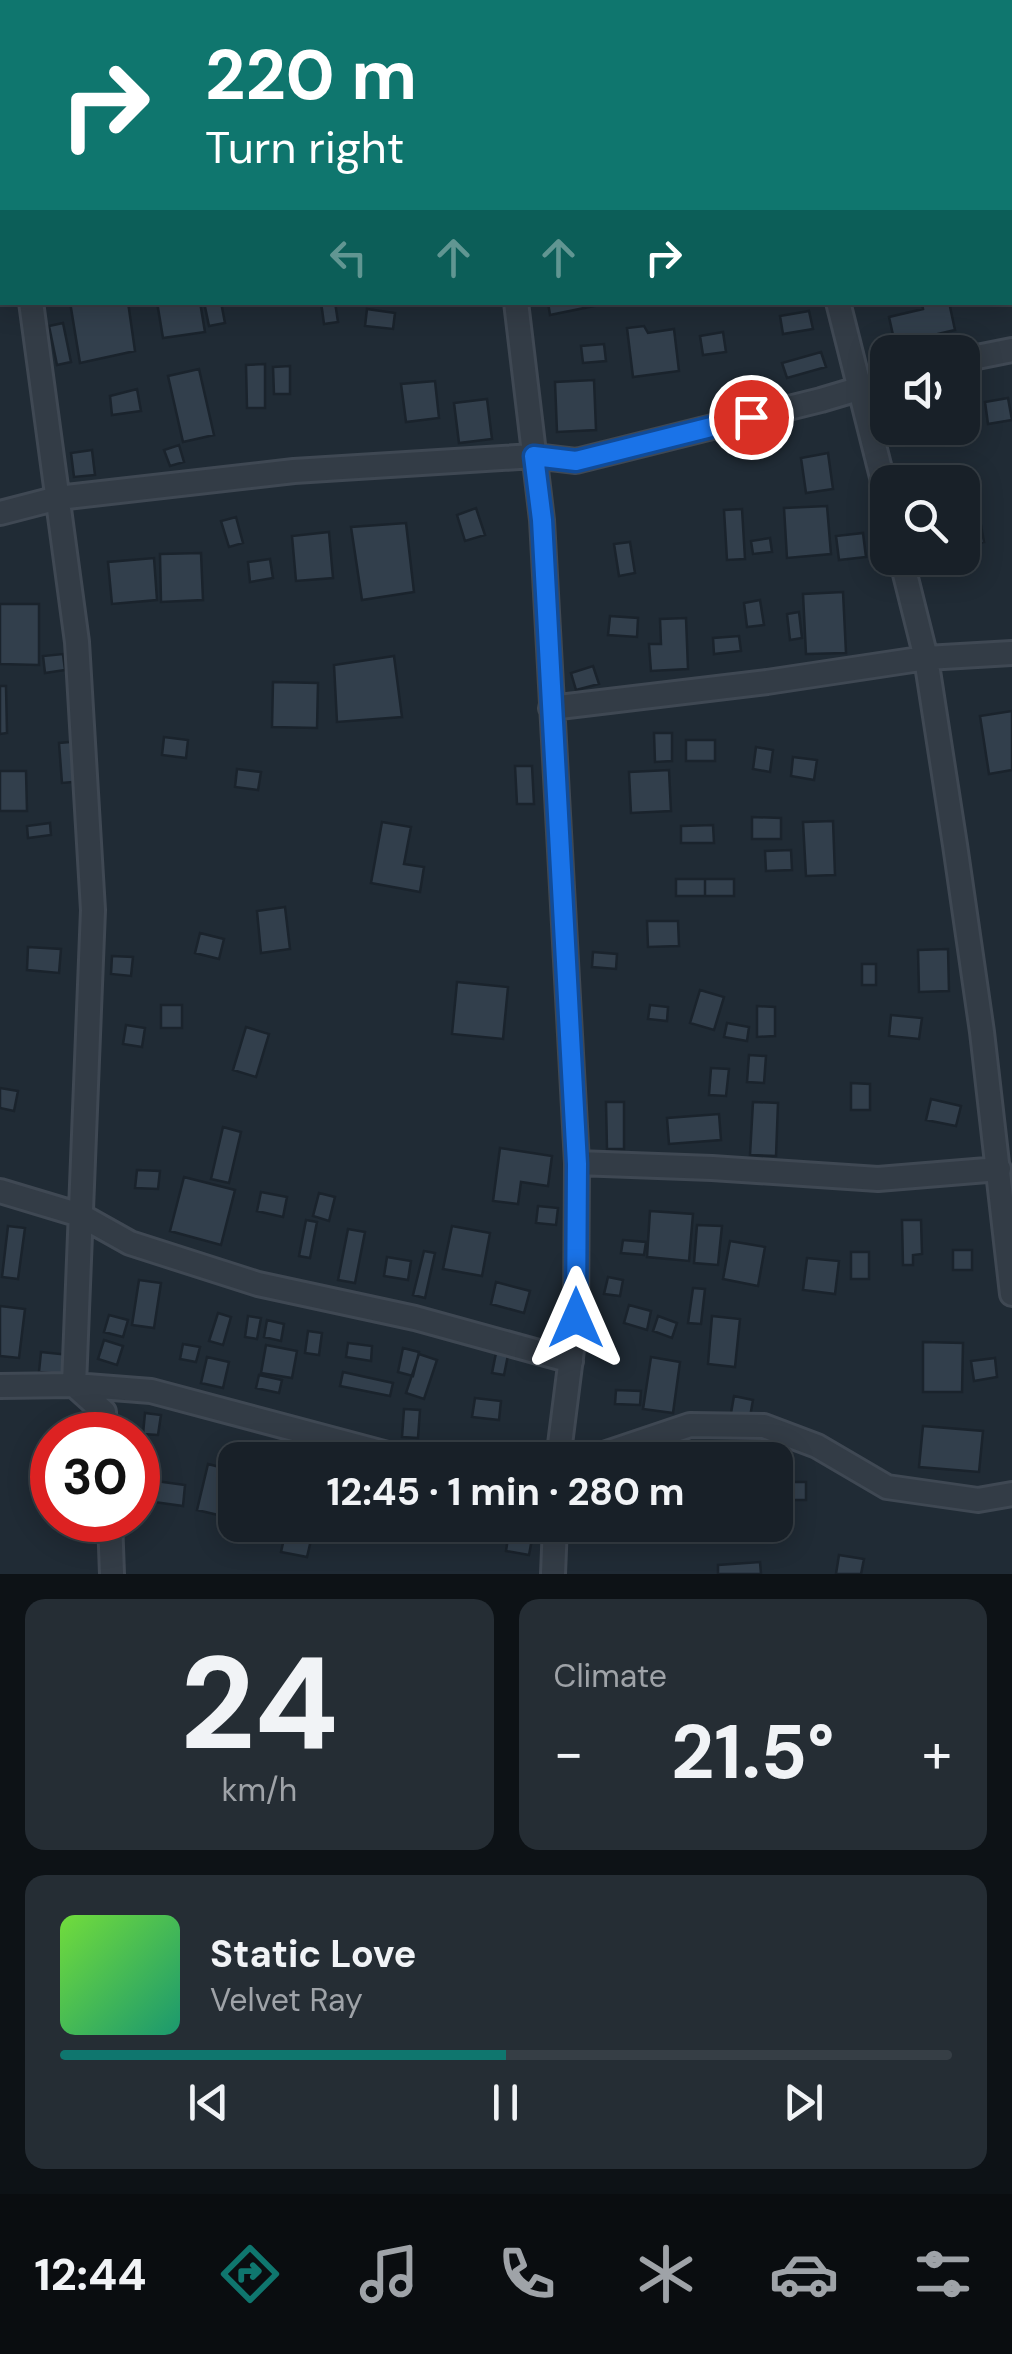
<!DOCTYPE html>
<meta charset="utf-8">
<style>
body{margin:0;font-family:"DM Sans",sans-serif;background:#252d34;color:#f1f3f6;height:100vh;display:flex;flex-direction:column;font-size:38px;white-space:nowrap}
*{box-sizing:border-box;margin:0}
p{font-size:32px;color:#9fa3a8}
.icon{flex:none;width:55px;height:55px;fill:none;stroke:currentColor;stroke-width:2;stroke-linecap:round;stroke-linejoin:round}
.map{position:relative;height:1574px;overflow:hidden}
.panel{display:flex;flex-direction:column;gap:25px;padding:25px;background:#0d1216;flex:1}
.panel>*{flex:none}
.top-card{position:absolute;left:0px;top:0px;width:1012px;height:305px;box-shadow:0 5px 25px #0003,0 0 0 2px #363e45;background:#0f766e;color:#fff;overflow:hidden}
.buttons{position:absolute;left:870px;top:335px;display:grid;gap:20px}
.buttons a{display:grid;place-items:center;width:110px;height:110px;border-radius:20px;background:#182028;box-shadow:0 5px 25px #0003,0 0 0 2px #363e45;font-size:50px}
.speed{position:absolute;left:30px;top:1412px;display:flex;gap:20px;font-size:50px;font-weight:700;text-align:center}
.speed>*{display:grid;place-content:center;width:130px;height:130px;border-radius:50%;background:#182028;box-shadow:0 5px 25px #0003,0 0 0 2px #363e45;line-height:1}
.speed .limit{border:15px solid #d22;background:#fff;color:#111}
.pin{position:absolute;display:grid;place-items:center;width:85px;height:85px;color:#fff;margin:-42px;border:5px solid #fff;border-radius:50%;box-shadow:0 2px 10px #0007}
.me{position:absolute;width:110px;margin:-55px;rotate:0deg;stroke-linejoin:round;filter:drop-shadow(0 0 8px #0008)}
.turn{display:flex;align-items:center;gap:35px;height:210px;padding:0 40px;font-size:45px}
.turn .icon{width:130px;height:130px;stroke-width:2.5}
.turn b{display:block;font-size:70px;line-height:85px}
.lanes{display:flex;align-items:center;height:95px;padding:0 40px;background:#0003;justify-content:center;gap:50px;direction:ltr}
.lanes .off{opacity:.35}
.big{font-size:75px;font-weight:700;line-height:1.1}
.panel .tile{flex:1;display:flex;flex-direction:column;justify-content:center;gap:15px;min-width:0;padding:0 35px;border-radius:20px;background:#252d34}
.panel .dial{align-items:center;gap:0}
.dial b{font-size:130px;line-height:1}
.song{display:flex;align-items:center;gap:30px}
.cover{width:120px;height:120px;border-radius:15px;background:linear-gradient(135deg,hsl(100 70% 55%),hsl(160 70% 35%))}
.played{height:10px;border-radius:5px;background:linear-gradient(90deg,#0f766e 50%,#363e45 50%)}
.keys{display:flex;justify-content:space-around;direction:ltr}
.heat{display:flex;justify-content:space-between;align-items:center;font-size:55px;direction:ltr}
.panel .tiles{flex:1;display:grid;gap:25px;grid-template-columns:1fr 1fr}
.tile:last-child{grid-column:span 2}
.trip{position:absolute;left:218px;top:1442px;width:575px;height:100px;border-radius:20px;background:#182028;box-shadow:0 5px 25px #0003,0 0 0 2px #363e45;font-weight:700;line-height:100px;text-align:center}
.tabs{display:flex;height:160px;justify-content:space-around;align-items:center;background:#0a0d10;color:#9fa3a8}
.tabs .icon{width:70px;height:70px}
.tabs .active{color:#0f766e}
.tabs b{font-size:45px;color:#f1f3f6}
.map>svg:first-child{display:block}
.building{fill:#323f4c;stroke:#1a232c;stroke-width:2.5}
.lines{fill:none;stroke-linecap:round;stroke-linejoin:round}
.minor-casing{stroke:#3f4853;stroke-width:28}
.minor{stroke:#333c46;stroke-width:22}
.route-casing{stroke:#114b97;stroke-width:25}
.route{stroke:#1a73e8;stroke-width:18}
</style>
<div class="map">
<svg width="1012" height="1574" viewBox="0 0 1012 1574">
<rect width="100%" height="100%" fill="#202b35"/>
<path class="building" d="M70,302H128L135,351L80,363Z
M157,302H200L205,332L163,338Z
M204,302H221L225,323L209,326Z
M321,302H335L338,322L324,324Z
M548,302H593L594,306L550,315Z
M922,302H949L955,330L895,344L889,317L923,309Z
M367,309L395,313L393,329L365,326Z
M809,311L813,329L783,334L780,316Z
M63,323L71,362L57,365L49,326Z
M644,326L648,333L674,329L679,371L633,377L627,328Z
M723,332L726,352L703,355L700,336Z
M604,344L606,361L583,363L581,346Z
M821,352L826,367L787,378L782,363Z
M265,364V408H247L246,365Z
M290,366V394H274L273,367Z
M199,369L214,435L183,442L168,376Z
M594,380L596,430L557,432L555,382Z
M435,381L439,418L406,422L401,384Z
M137,389L141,411L112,415L110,396Z
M1008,398L1012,420L988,424L985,402Z
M487,399L492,439L459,443L454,403Z
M179,445L184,462L170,466L164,450Z
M92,450L95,475L74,477L71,453Z
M828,453L833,489L806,493L801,458Z
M827,506L831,554L787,558L784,508Z
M476,508L485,535L465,541L457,515Z
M742,509L745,559L727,560L724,510Z
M236,517L243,543L229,547L221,521Z
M980,520L984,542L962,547V524Z
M406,523L414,592L362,600L351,527Z
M329,532L333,578L296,581L292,536Z
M863,533L866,557L839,560L836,536Z
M770,538L772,552L753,554L751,541Z
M630,542L635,573L619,576L614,544Z
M201,553L203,600L161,602L160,554Z
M154,558L157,600L112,604L108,562Z
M270,559L273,578L250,582L248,562Z
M843,592L846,653L806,654L803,594Z
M760,600L764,625L747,627L744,603Z
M0,604H39V665L0,664Z
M799,612L802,638L790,640L787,614Z
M610,616L638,618L637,637L608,635Z
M686,618L688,669L651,671L649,644H661L660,619Z
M739,636L741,651L714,654L713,638Z
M63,654L65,670L45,673L43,656Z
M394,656L402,717L337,722L334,665Z
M593,666L599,684L576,690L571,673Z
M273,682L318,683L317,728L272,727Z
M0,686H6L7,733L0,734Z
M1012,711V770L989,774L980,716Z
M654,733H672V761L655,762Z
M164,737L188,740L186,758L162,755Z
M686,740H715V761H686Z
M81,741L84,781L62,783L59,743Z
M756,747L773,750L770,772L753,769Z
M793,757L817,760L814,780L791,776Z
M515,766H532L534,804H517Z
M237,769L261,772L258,790L235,787Z
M669,770L671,811L631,813L629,772Z
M0,771H26L27,811H0Z
M752,817L781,818V839H752Z
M833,821L835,875L806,876L803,822Z
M382,822L411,827L404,864L424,867L420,892L371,883Z
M50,823L51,835L28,838L27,826Z
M713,825L714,843H681V826Z
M791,850L792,870L766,871L765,851Z
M676,879H705V896H676Z
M705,879H734V896H705Z
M285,907L290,949L261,953L257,911Z
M647,921H678L679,946L648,947Z
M200,933L224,939L219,959L195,953Z
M28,947L61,949L59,973L27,970Z
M948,949L949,991L919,992L918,950Z
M593,952L617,954L616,969L592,967Z
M112,956L133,957L131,976L111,974Z
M862,964H876V985H862Z
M457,982L508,987L503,1039L452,1034Z
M700,990L724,997L714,1030L690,1023Z
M161,1005H182V1028H161Z
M650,1005L668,1007L667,1021L648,1019Z
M757,1006L775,1007V1036L757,1037Z
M891,1015L922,1018L919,1039L889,1036Z
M727,1023L749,1027L747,1041L724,1037Z
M126,1025L145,1028L142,1047L123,1044Z
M246,1027L269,1034L256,1077L233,1070Z
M749,1055L766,1056L764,1083L747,1082Z
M711,1068L729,1069L726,1096L709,1095Z
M851,1083L870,1084V1110H851Z
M0,1088L18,1091L14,1111L0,1108Z
M931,1099L961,1106L956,1126L926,1120Z
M606,1102H624V1149H607Z
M753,1102L778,1103L776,1156L750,1155Z
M719,1114L721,1140L669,1144L667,1118Z
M223,1127L241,1132L229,1183L211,1179Z
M500,1148L552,1156L548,1186L521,1182L518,1204L493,1201Z
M137,1170L160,1171L158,1189L135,1188Z
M184,1177L235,1190L221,1245L170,1231Z
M261,1192L287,1197L283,1217L257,1211Z
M319,1193L335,1197L329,1221L313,1216Z
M538,1206L558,1208L556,1225L536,1223Z
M650,1211L693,1214L689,1261L647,1257Z
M306,1220L317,1222L310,1258L299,1256Z
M902,1220H921L922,1254L913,1255V1265H903Z
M697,1225L722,1226L718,1265L694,1263Z
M8,1226L25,1228L18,1279L2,1277Z
M452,1226L490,1233L482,1276L443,1269Z
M348,1229L365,1232L355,1283L338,1280Z
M623,1240L646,1242L644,1255L621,1253Z
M730,1241L765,1247L758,1286L723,1279Z
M953,1250H972V1270H953Z
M424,1251L435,1253L425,1298L413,1295Z
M851,1252H869V1279H851Z
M387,1257L411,1261L408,1280L384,1276Z
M807,1258L839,1261L835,1294L803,1290Z
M608,1277L623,1280L620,1296L604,1294Z
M139,1280L161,1283L154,1328L132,1325Z
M496,1282L530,1291L524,1313L491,1304Z
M693,1288L705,1289L701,1324L688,1323Z
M629,1305L651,1311L647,1330L624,1323Z
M0,1306L25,1309L19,1358L0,1356Z
M218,1313L231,1317L223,1345L209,1341Z
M109,1315L128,1320L123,1337L104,1332Z
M248,1316L261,1318L257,1339L245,1337Z
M658,1316L677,1323L672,1338L653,1331Z
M712,1316L740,1319L735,1367L708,1364Z
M267,1320L284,1324L281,1341L264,1337Z
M308,1331L322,1333L319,1355L305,1353Z
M104,1340L123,1346L117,1365L98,1359Z
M923,1342L963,1343L962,1392H923Z
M348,1343L372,1346L371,1361L346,1357Z
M183,1344L200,1347L196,1362L180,1359Z
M266,1345L297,1351L292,1378L261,1373Z
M403,1348L419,1352L413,1376L398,1372Z
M41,1352L70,1355L68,1375L39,1372Z
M496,1353L508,1355L504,1375L492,1373Z
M419,1354L437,1360L424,1399L406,1393Z
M207,1357L229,1362L223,1388L201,1383Z
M651,1357L680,1362L673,1413L643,1409Z
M995,1358L997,1377L974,1381L971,1361Z
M343,1372L393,1383L390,1396L340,1386Z
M259,1375L282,1380L279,1393L256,1388Z
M616,1390L641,1391L640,1405L615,1404Z
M734,1396L753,1400L750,1417L731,1413Z
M475,1398L501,1401L499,1420L472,1417Z
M404,1409L420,1410L418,1438L402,1437Z
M145,1413L161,1415L158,1435L143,1434Z
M923,1426L983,1431L979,1472L919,1467Z
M208,1464L235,1471V1519L197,1510Z
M156,1481L185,1485L183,1506L154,1502Z
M784,1482H806V1500H784Z
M510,1525L534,1528L529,1555L506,1551Z
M588,1525H609L607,1541L587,1539Z
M285,1534L311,1540L307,1557L281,1552Z
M839,1555L864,1559L861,1574H836Z
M760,1562L761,1574H718V1565Z"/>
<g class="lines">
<g class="minor-casing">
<path id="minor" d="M443,0L444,2
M761,0L762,2
M1010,46H1012
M0,125L2,139
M0,257H2
M31,302L77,642L93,910L74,1385L104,1412L105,1435
M516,302L542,520L577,1163L576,1318L558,1460
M838,302L888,501
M962,360L1012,350
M0,513L58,498L294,471L534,456L576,461L821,400L888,380
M901,558L926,658L955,845L982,1032L1012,1294
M551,708L767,682L926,658L1012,653
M577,1163L712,1168L878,1179L999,1169
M0,1191L80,1215L130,1243L258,1284L415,1318L571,1361
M0,1386L74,1385L151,1391L410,1460
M586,1460L690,1425L764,1426L817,1446L887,1487L978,1500L1012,1494
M110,1520L112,1574
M553,1574L555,1525"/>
</g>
<use href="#minor" class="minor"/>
</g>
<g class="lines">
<g class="route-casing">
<path id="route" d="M576,1318L577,1164L542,520L534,456L576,461L751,417"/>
</g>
<use href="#route" class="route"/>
</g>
</svg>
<div class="buttons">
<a><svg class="icon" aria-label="sound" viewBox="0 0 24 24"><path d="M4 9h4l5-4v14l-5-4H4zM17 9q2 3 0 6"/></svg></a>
<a><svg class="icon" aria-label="search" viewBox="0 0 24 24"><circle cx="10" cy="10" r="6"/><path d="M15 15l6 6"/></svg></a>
</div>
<div class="speed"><div class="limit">30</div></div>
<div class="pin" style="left:751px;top:417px;background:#d93025"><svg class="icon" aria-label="arrive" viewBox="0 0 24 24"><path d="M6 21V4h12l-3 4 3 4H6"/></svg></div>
<svg class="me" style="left:576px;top:1318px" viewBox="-20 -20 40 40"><path d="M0-17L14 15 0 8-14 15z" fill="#1a73e8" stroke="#fff" stroke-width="4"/></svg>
<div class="trip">12:45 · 1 min · 280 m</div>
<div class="top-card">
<div class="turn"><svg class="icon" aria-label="right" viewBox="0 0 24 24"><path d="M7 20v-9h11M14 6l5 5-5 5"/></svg><div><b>220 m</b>Turn right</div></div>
<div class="lanes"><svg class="icon off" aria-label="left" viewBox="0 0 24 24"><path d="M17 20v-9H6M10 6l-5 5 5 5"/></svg><svg class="icon off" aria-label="ahead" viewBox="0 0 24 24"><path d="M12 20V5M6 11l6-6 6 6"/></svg><svg class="icon off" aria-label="ahead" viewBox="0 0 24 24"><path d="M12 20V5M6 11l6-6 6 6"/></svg><svg class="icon" aria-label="right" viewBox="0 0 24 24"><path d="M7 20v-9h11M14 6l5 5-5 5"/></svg></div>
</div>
</div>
<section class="panel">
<div class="tiles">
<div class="tile dial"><b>24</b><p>km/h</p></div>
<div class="tile"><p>Climate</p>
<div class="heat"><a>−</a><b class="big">21.5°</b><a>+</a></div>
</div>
<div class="tile">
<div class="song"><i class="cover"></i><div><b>Static Love</b><p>Velvet Ray</p></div></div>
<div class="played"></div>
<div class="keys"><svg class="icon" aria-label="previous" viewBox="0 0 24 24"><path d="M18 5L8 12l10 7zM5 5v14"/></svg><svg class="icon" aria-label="pause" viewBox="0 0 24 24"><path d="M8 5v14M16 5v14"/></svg><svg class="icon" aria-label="next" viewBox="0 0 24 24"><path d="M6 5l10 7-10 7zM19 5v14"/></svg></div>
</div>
</div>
</section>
<nav class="tabs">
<b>12:44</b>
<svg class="icon active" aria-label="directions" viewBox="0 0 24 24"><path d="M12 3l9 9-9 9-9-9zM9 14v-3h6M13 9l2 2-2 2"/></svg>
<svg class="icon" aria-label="music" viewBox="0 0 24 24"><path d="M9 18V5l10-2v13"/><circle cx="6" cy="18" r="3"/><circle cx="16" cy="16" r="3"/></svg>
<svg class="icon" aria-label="phone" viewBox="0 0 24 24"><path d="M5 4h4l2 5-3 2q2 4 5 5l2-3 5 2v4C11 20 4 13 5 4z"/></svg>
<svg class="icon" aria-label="climate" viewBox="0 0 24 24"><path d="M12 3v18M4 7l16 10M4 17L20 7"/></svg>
<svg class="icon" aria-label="car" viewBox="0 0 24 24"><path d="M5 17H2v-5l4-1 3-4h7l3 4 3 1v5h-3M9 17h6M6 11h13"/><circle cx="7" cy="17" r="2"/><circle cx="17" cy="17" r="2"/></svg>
<svg class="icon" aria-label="filters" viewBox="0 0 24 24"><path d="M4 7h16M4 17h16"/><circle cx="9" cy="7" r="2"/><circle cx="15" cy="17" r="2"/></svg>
</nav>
